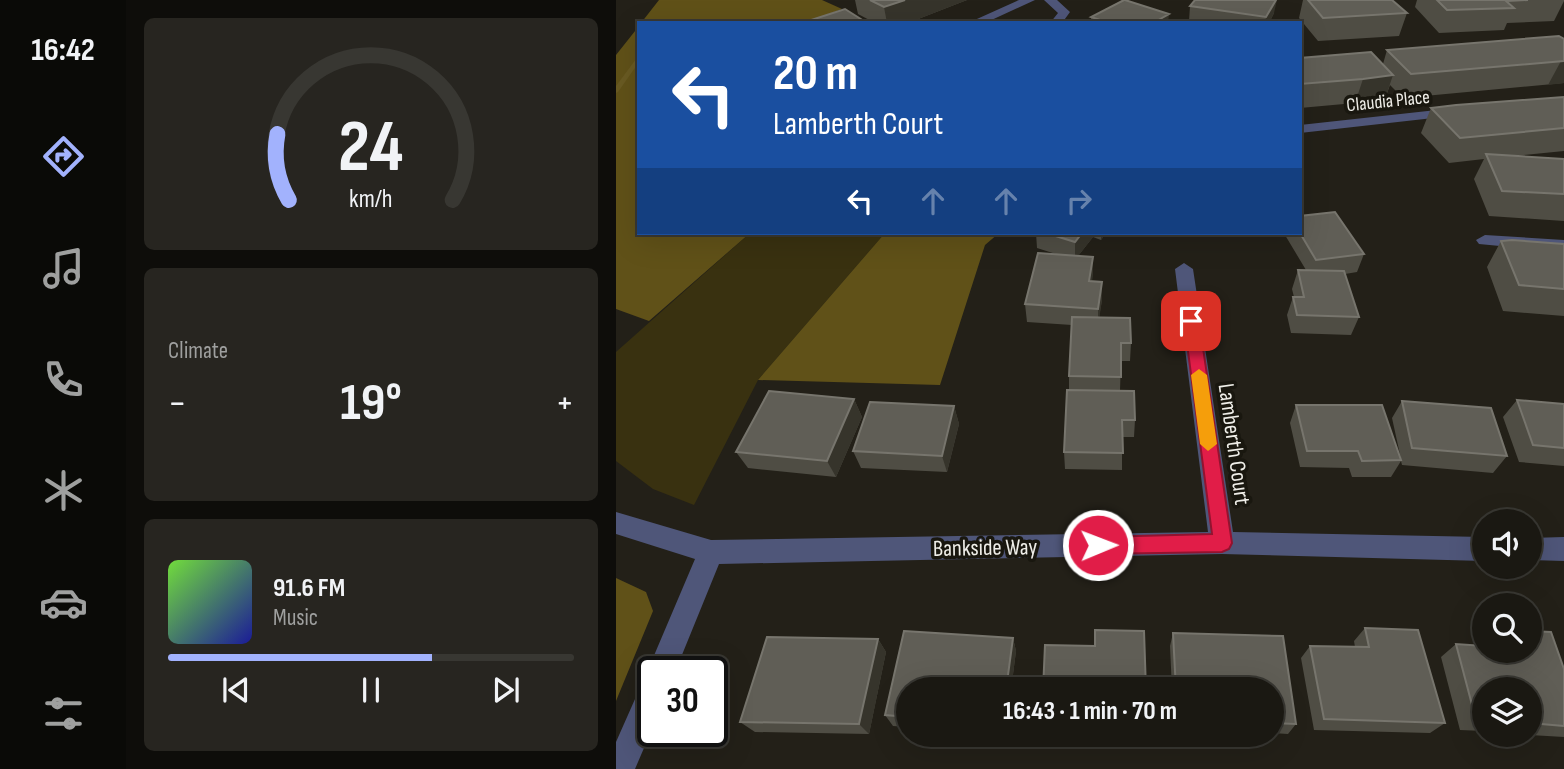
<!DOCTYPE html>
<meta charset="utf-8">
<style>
body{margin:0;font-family:"Sofia Sans Condensed",sans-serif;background:#272520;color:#f1f3f6;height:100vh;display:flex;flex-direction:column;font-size:26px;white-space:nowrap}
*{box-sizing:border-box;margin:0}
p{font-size:23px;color:#9fa09f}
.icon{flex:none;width:38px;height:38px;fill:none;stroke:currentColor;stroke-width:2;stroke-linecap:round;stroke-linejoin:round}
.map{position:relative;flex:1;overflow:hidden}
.details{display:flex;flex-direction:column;gap:18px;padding:18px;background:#0e0d0a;width:490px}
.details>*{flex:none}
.hud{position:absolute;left:21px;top:21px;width:665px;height:214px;border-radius:0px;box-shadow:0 7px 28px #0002,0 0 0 2px #383732;background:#1a4fa0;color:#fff;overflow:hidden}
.tools{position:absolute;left:856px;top:509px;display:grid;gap:14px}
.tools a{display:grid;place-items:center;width:70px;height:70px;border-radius:50%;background:#1a1812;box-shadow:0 7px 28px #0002,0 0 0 2px #383732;font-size:35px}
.speed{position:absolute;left:21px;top:656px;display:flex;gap:14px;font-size:35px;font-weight:700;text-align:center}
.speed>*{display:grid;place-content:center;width:91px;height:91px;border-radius:50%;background:#1a1812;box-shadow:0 7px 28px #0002,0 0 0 2px #383732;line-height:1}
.speed .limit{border:4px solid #111;border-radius:10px;background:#fff;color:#111}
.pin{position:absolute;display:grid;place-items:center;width:60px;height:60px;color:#fff;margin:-30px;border-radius:14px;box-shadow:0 4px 10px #0006}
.me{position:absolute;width:77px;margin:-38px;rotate:89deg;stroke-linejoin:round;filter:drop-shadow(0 0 5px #0008)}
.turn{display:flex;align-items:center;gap:24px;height:147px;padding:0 21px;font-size:32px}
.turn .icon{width:91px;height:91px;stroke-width:2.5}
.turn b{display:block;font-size:49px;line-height:60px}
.lanes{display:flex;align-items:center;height:66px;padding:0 21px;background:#0003;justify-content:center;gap:35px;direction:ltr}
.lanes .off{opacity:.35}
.big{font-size:52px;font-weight:700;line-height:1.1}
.details .tile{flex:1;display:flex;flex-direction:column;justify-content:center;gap:10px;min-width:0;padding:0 24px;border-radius:10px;background:#272520}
.details .dial{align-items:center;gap:0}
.dial svg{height:182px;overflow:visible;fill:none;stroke:#383732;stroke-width:7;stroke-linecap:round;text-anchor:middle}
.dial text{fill:#f1f3f6;stroke:none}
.song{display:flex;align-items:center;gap:21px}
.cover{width:84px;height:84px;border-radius:10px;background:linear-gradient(135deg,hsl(100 70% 55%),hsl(240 70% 35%))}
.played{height:7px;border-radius:4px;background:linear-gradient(90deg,#a2b2fd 65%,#383732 65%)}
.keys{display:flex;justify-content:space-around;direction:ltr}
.heat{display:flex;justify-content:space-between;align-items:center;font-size:38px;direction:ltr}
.trip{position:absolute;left:280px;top:677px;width:388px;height:70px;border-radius:35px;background:#1a1812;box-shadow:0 7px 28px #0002,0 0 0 2px #383732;font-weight:700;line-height:70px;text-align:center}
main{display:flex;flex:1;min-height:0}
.tab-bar{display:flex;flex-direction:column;width:126px;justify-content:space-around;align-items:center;background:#0a0a07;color:#9fa09f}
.tab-bar .icon{width:49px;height:49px}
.tab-bar .on{color:#a2b2fd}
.tab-bar b{font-size:32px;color:#f1f3f6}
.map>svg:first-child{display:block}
.green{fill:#393110}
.forest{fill:#605118}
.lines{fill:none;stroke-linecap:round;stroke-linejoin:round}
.stream{fill:#695a22;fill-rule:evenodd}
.street{fill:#4f5679;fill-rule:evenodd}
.wall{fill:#4f4d44}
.shaded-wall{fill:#36342b}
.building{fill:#605e56;stroke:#77756d;stroke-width:2}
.route{fill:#e11d48;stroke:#92132f;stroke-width:2}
.slow{fill:#f59e0b}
.labels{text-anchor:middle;stroke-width:7;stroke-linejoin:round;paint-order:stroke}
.far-street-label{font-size:19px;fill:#efeee8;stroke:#19170f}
.street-label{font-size:23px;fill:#efeee8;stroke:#19170f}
</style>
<main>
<nav class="tab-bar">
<b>16:42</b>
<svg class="icon on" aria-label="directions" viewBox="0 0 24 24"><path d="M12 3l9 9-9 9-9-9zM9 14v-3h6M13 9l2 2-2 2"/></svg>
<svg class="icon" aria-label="music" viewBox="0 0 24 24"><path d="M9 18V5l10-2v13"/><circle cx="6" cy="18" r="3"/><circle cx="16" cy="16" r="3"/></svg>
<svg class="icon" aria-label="phone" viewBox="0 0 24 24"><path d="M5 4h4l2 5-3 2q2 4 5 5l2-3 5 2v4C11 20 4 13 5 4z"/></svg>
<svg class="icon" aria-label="climate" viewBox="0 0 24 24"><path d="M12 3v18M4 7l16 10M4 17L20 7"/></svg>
<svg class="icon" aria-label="car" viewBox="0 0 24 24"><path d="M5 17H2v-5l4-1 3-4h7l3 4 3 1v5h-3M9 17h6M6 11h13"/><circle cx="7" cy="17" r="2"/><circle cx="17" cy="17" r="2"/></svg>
<svg class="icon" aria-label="filters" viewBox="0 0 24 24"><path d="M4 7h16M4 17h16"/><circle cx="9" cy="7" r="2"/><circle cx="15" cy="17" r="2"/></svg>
</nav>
<section class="details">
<div class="tile dial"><svg viewBox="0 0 100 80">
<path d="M14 69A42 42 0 1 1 86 69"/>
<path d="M14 69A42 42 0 0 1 9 40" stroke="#a2b2fd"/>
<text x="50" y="56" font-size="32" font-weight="700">24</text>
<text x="50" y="72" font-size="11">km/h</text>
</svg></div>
<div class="tile"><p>Climate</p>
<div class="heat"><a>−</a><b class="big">19°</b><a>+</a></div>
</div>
<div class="tile">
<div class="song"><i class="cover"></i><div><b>91.6 FM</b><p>Music</p></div></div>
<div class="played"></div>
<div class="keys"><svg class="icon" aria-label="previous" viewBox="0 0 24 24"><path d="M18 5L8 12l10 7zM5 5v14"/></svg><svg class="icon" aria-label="pause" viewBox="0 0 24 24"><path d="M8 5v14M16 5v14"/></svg><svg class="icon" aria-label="next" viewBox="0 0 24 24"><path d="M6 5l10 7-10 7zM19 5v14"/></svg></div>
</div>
</section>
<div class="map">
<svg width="948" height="769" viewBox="0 0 948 769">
<rect width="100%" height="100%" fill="#232018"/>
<path class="green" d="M134,233H269L142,380L78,505L37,489L0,461V352Z"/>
<path class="forest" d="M43,0H206L226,9L190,23H25Z
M23,26V233H134L33,321L0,309V55Z
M269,233H383L369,245L324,385L142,380Z
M0,578L30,592L37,611L0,701Z"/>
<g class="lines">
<path class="stream" d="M23,55V62L2,92L0,93V86Z"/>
<path class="street" d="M403,0H419L369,23H352Z
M428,0H441L454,12L446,23H434L442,13Z
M839,108L844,109V115L684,133V125Z
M869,235L948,240V252L863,244L860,240Z
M568,263L577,269L617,532L868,537V561L606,554L103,564L59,672H37V727L19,769H0V742L27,681L33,678L31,672L79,559L0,534V512L95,540L592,532L559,269Z
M948,537V561L914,560V538Z"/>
</g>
<path class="wall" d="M239,0H351L292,23H259L242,14Z
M687,0H692L791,13L783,36L702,41L683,18Z
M801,0H948V1L938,21L891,23L888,30L823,33L799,7Z
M574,6L658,13L653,23H581L573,21Z
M475,17L552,23H475Z
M948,39V83L787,98L774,85L769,99L739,103L684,108V58L767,64L771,50Z
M948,97V151L898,156L948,159V221L873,216L858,179L868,159L833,163L805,133L815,108Z
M420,233H490L485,240L477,237L462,256L477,257L476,281L486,282V300L483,317L515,343L514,361H505L504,390L519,420L518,437H506V470L449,469L448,452L453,390V376L456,325L411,322L409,304L443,255L421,248Z
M670,233H684L748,254L741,272L729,274L743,317L735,335L675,333L671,315L677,297H678L676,289L682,270H690L669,235Z
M885,241L948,244V316L887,311L871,267Z
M238,399L246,417L220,477L132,468L120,452Z
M901,400L948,404V466L903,462L887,417Z
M786,401L891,456L877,473L786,465L785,461L775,477H736L733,468L684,467L674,423L680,405L785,459L776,418Z
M338,406L343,424L331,472L245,468L237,451Z
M749,628L829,723L814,733L698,730L685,658L694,646L739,647L738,641Z
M288,631L397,638L400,651L395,690H292V727L277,726L269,715Z
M557,633L667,636L680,724L672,734L656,733V690H556L554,646Z
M262,639L270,652L253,734L139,732L124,722Z
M868,639V651L948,669V737L914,735V690H868V731L844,730L825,657L840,644L865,646L864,642Z"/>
<path class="shaded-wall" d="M289,0H351L292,23H271L268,7Z
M660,0H661L658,13L653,23H649L650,17Z
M553,14L552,23H537Z
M945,61H948V83L932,85Z
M777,75L769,99L739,103L747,79Z
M466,233H477V237L459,260V242Z
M485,233H490L485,240Z
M477,257V275L473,299V281Z
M486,282V300L482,327V309Z
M238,399L246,417L220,477L211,461Z
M338,406L343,424L331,472L326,456Z
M397,638L400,651L395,690H390Z
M262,639L270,652L253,734L243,724Z"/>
<path class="building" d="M254,0H289L268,7Z
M508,0H509L553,14L537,23H493L475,17Z
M579,0H660L650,17L574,6Z
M692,0H776L791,13L707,18Z
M821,0H912L890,1L898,8L831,10Z
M229,9L251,23H186Z
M943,36L948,39V61L795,74L771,50Z
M755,52L777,75L747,79L684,84V58Z
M948,97V128L844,138L815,108L840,105Z
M870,154L948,159V194L886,191Z
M719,212L748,254L700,260L684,233V216Z
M430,233H466L459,242Z
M896,240L948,244V289L903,285L885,241Z
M422,253L477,257L473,281L486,282L482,309L409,304Z
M682,270L728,271L743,317L681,315L677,297H688Z
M456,317L514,318L515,343H505V377L453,376Z
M451,390L518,391L519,420H506L507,453L448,452Z
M153,391L238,399L211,461L120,452Z
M901,400L948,404V448L917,445Z
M786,401L875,408L891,456L796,448Z
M254,402L338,406L326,456L237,451Z
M680,405H766L785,460L746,461L742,451H691Z
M749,628L802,630L829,723L708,719L694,646L753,647Z
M479,630L528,631L530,690H427L429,645L479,646Z
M288,631L397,638L390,690H292V717L269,715Z
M914,631L935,632L948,669V726L914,723V690H868V720H860L840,644L868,646V651H914Z
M557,633L667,636L680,724L656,723V690H560Z
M151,637L262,639L243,724L124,722Z"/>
<path class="route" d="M575,316L583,321L616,543L613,549L606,552L482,554L476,551L473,545L476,539L482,537L596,534L568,321Z"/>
<path class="slow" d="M583,369L591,375L601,444L592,451L584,444L575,375Z"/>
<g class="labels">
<g class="far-street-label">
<text transform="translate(772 100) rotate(-6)" y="7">Claudia Place</text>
</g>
<g class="street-label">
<text transform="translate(619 444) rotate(82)" y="8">Lamberth Court</text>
<text transform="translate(369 547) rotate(-1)" y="8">Bankside Way</text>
</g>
</g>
</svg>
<div class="tools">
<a><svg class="icon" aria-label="sound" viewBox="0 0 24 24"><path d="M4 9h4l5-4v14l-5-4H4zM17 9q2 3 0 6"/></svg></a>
<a><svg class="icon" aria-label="search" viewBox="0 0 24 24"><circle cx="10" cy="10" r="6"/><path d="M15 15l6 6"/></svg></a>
<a><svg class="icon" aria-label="layers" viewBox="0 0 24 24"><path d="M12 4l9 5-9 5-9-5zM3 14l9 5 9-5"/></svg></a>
</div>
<div class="speed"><div class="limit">30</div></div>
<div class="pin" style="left:575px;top:321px;background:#d93025"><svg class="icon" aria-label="arrive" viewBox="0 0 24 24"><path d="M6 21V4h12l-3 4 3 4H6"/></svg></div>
<svg class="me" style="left:482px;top:545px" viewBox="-20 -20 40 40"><circle r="17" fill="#e11d48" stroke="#fff" stroke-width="3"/><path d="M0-11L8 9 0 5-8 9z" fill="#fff"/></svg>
<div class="trip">16:43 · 1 min · 70 m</div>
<div class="hud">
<div class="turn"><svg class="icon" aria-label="left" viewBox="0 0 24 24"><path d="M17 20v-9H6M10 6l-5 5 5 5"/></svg><div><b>20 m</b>Lamberth Court</div></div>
<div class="lanes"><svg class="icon" aria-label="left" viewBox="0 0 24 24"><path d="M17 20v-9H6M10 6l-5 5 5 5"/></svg><svg class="icon off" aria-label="ahead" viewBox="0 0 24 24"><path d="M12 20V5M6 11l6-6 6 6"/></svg><svg class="icon off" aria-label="ahead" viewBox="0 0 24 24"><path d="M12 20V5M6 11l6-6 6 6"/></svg><svg class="icon off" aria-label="right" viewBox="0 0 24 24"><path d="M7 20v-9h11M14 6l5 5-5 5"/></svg></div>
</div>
</div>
</main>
